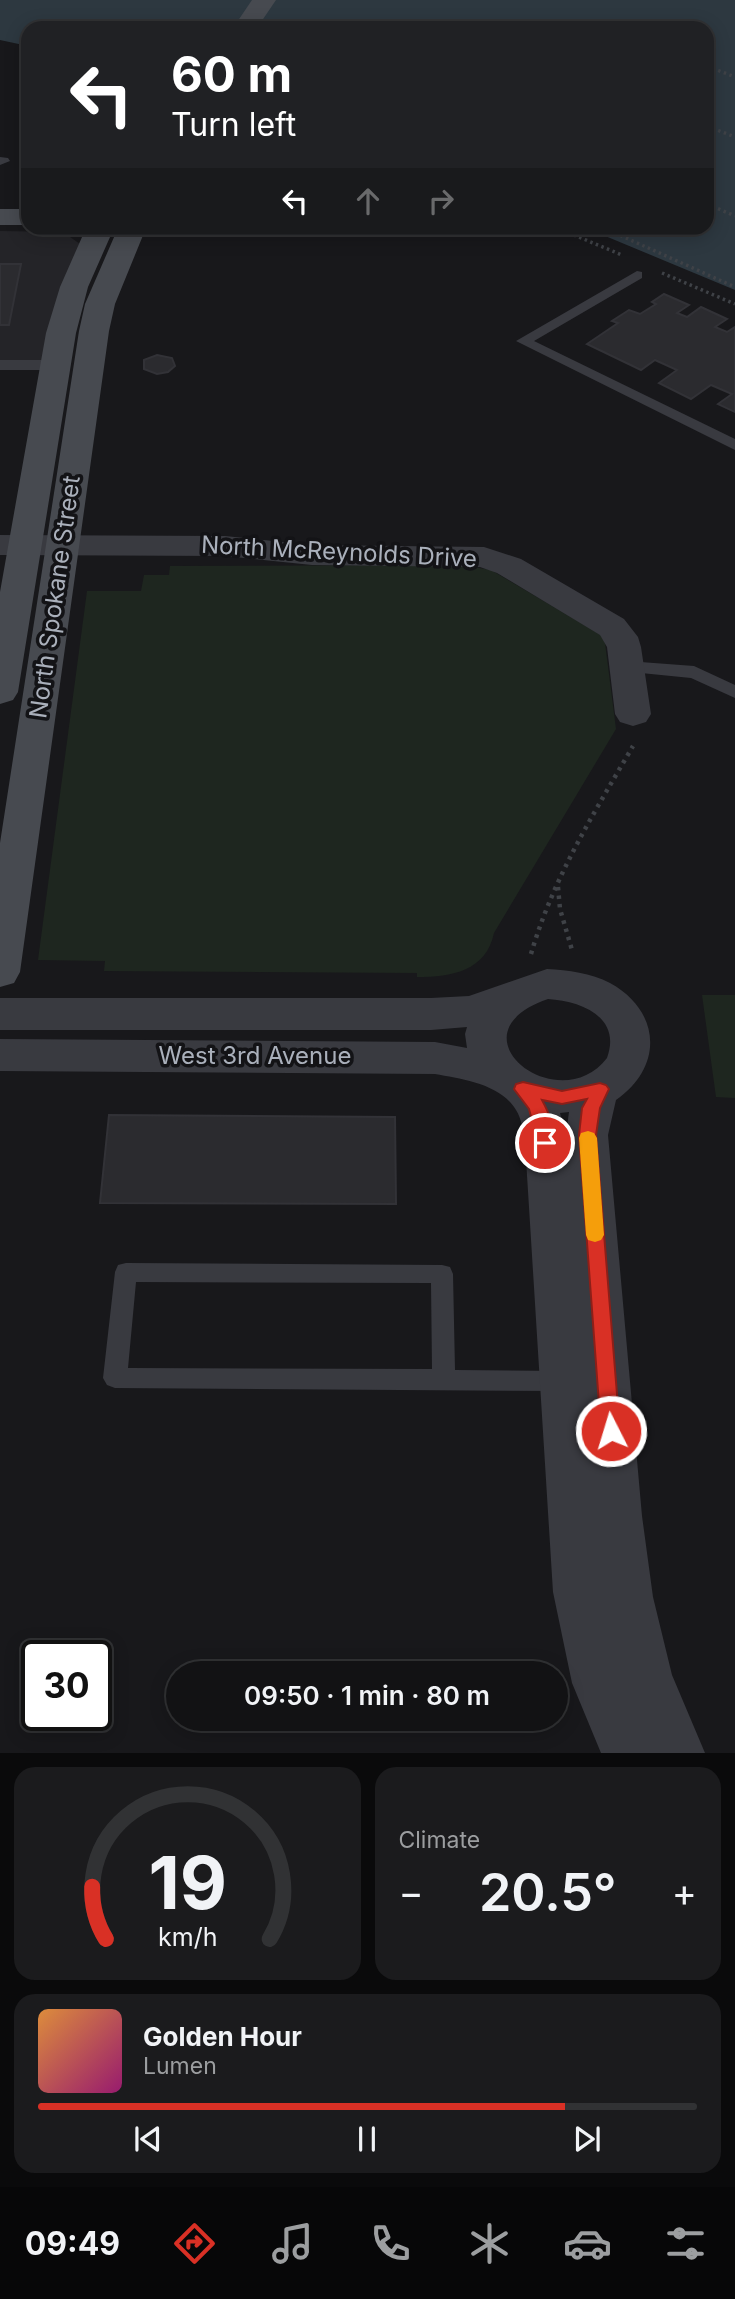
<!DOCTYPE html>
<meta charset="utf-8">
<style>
body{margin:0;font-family:Inter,sans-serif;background:#1b1b1d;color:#f1f3f6;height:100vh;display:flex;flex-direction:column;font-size:26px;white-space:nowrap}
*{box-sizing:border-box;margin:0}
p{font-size:23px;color:#9c9ea0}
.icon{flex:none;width:38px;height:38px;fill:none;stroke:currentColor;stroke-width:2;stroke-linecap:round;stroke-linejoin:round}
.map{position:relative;height:1753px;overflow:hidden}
.panel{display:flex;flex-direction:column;gap:14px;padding:14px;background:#0a0a0b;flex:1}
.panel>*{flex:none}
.banner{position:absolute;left:21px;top:21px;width:693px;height:214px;border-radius:21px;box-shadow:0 4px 18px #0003,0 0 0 2px #313234;background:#202124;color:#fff;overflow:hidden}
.speed{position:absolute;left:21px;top:1640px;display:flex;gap:14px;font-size:35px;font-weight:700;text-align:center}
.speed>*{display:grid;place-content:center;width:91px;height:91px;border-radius:50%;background:#121214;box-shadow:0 4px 18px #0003,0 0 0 2px #313234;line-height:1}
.speed .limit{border:4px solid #111;border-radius:10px;background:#fff;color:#111}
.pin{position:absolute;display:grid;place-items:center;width:60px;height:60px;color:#fff;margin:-30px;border:4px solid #fff;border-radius:50%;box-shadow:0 2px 7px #0007}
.me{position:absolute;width:77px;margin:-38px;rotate:355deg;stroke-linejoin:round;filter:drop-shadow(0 0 5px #0008)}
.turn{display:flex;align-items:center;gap:24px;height:147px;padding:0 35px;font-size:32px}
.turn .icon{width:91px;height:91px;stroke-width:2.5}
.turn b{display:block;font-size:49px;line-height:60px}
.lanes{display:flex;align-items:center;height:66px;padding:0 35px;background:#0003;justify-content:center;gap:35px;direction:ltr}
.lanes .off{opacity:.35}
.big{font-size:52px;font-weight:600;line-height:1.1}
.panel .widget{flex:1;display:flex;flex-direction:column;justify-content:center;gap:10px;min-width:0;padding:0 24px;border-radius:21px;background:#1b1b1d}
.panel .dial{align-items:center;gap:0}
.dial svg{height:182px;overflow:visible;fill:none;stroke:#313234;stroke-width:7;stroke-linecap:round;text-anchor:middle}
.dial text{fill:#f1f3f6;stroke:none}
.song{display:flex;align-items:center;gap:21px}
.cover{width:84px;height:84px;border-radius:10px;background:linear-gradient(135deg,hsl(30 70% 55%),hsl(320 70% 35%))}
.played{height:7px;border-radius:4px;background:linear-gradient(90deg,#d93025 80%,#313234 80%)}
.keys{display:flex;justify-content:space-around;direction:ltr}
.heat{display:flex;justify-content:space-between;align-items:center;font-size:38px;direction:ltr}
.panel .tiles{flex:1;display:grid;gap:14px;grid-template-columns:1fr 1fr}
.widget:last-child{grid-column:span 2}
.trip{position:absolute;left:166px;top:1661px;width:402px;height:70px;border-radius:35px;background:#121214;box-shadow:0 4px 18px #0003,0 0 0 2px #313234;font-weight:600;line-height:70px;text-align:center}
.menu{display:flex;height:112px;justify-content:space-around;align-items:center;background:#070708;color:#9c9ea0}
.menu .icon{width:49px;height:49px}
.menu .active{color:#d93025}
.menu b{font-size:32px;color:#f1f3f6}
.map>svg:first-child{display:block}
.built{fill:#242428}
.green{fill:#1e261f}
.water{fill:#2d3840}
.building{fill:#2b2b2f;stroke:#323237;stroke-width:2}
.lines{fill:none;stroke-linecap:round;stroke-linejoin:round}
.path-far1{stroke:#3f4247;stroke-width:3.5;stroke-dasharray:2.5 3.5;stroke-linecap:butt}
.path{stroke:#3f4247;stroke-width:4.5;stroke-dasharray:3.5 5;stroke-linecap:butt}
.lane{fill:#393a40;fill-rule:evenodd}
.street{fill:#393a40;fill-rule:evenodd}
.secondary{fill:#474a50;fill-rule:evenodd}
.route{fill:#d93025;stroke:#8d1f18;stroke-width:2}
.slow{fill:#f59e0b}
.labels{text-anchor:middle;stroke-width:7;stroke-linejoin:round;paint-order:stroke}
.street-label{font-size:24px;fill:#aab0bb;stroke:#131316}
</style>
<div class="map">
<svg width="735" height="1753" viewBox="0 0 735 1753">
<rect width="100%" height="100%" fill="#18181b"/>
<path class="built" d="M0,231L63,232L80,244L46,360H0Z"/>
<path class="green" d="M462,565L491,570L601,635L605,643L616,729L494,933C486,971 452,977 417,977V973L104,971L105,961L38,960L87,591H141L144,575H169L170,566Z
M702,995H735V1098L716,1097Z"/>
<path class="water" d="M0,0H735V290L586,228H707V28H28V46L0,40Z"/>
<path class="building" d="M0,264H21L9,325H0Z
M664,294L689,305L677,313L687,317L701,307L727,319L715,327L727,332L735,327V412L718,404L732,394L711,385L691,399L659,383L677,370L655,360L641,370L587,344L618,323L612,321L629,310L640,314L656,304L652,302Z
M157,355L172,358L175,366L168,372L157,374L144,369V360Z
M109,1115L395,1117L396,1204L100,1203Z"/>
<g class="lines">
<path class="path-far1" d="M602,25L611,28
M707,66L735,77
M707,126L735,137
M707,204L735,216
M557,228L622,255
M604,228L735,287
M662,273L735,304"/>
<path class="path" d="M558,887L560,909L572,950
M531,954C553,878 594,813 633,746"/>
<path class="lane" d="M0,157L8,158L10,161L0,165Z
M637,271L642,272V278L534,341L735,439V450L516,341Z
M0,360H54L62,365L54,370H0Z
M627,661L694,666L735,685V698L691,678L621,671L618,667Z
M126,1263L442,1265L450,1267L453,1274L455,1370L563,1371L571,1374L575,1381L571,1388L563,1391L115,1388L107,1385L103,1378L115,1272L118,1265ZM136,1282L431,1283L432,1369L128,1368Z"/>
<path class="street" d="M0,535L225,536L312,545L484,547L521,559L624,619L638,637L641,647L651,714L646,722L633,726L620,722L615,714L607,647L600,635L497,573L480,567L312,565L225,556L0,555Z
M547,969C568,970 591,973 610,983C661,1011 664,1067 616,1100L608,1135L642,1516L653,1597L672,1675L705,1753H601L572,1683L553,1592L525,1143C523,1132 522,1119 516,1110C501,1084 462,1079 435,1074L0,1071V1039L435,1042L467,1048L465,1034L467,1027L431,1030H0V998H431L469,996ZM548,999C581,1001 622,1017 607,1058C559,1121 446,1034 548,999ZM569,1112L566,1134L560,1113Z"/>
<path class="secondary" d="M252,0H276L257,28H233Z
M0,209H28V225H0Z
M86,228H114L88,287L76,333L18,692L13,700L0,704V592L46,333L60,287Z
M118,228H146L115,304L109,331L20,972L14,983L0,987V843L79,331L85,304Z"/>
</g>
<path class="route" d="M523,1082L562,1091L600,1083L606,1085L609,1089L600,1108L596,1135L620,1431L618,1437L611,1440L604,1437L601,1431L579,1135L582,1108L587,1099L562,1104L542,1100C549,1113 558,1134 552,1148H539L529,1109L514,1089L516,1084Z"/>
<path class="slow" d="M588,1131L594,1133L597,1138L604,1235L601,1240L595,1242L588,1240L586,1235L579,1138L581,1133Z"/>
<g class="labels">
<g class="street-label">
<text transform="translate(339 552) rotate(3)" y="8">North McReynolds Drive</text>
<text transform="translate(55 597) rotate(-82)" y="8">North Spokane Street</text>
<text x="255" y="1064">West 3rd Avenue</text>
</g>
</g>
</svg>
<div class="speed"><div class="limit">30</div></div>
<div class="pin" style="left:545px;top:1143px;background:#d93025"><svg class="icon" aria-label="arrive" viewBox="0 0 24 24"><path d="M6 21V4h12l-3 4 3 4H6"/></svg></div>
<svg class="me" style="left:611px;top:1431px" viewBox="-20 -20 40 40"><circle r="17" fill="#d93025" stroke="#fff" stroke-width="3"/><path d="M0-11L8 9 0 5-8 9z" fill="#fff"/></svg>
<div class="trip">09:50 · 1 min · 80 m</div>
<div class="banner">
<div class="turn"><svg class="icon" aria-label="left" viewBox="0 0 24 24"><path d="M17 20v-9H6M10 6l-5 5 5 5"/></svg><div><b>60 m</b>Turn left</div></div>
<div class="lanes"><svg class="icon" aria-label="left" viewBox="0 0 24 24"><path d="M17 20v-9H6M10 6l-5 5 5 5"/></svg><svg class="icon off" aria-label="ahead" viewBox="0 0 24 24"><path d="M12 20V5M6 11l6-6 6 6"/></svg><svg class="icon off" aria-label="right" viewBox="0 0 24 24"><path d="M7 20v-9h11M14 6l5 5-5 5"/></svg></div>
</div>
</div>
<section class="panel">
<div class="tiles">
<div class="widget dial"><svg viewBox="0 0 100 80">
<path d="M14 69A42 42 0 1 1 86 69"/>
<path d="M14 69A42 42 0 0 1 8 46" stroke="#d93025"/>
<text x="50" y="56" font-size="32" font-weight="700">19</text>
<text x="50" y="72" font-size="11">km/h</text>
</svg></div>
<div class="widget"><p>Climate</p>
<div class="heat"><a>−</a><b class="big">20.5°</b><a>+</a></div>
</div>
<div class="widget">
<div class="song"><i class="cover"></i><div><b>Golden Hour</b><p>Lumen</p></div></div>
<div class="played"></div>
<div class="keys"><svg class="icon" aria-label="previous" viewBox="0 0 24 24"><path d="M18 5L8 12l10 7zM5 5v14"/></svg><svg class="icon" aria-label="pause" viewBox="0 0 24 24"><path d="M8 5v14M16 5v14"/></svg><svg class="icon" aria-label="next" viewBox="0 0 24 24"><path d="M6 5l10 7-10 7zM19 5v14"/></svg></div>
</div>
</div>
</section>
<nav class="menu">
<b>09:49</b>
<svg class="icon active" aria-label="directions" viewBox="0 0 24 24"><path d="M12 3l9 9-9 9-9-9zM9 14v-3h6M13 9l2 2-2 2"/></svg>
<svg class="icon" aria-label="music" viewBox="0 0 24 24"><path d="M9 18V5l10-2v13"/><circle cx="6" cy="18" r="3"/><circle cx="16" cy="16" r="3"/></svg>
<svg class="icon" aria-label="phone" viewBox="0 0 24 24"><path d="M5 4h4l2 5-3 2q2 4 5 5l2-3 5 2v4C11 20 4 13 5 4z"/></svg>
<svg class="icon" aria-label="climate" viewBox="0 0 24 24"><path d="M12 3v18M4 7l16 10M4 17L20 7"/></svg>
<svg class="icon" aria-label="car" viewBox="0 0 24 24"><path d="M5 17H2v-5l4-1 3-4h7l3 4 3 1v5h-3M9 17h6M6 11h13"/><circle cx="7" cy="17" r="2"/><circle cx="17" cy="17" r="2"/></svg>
<svg class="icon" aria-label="filters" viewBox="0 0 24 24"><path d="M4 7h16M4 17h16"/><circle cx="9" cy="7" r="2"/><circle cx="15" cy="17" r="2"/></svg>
</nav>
